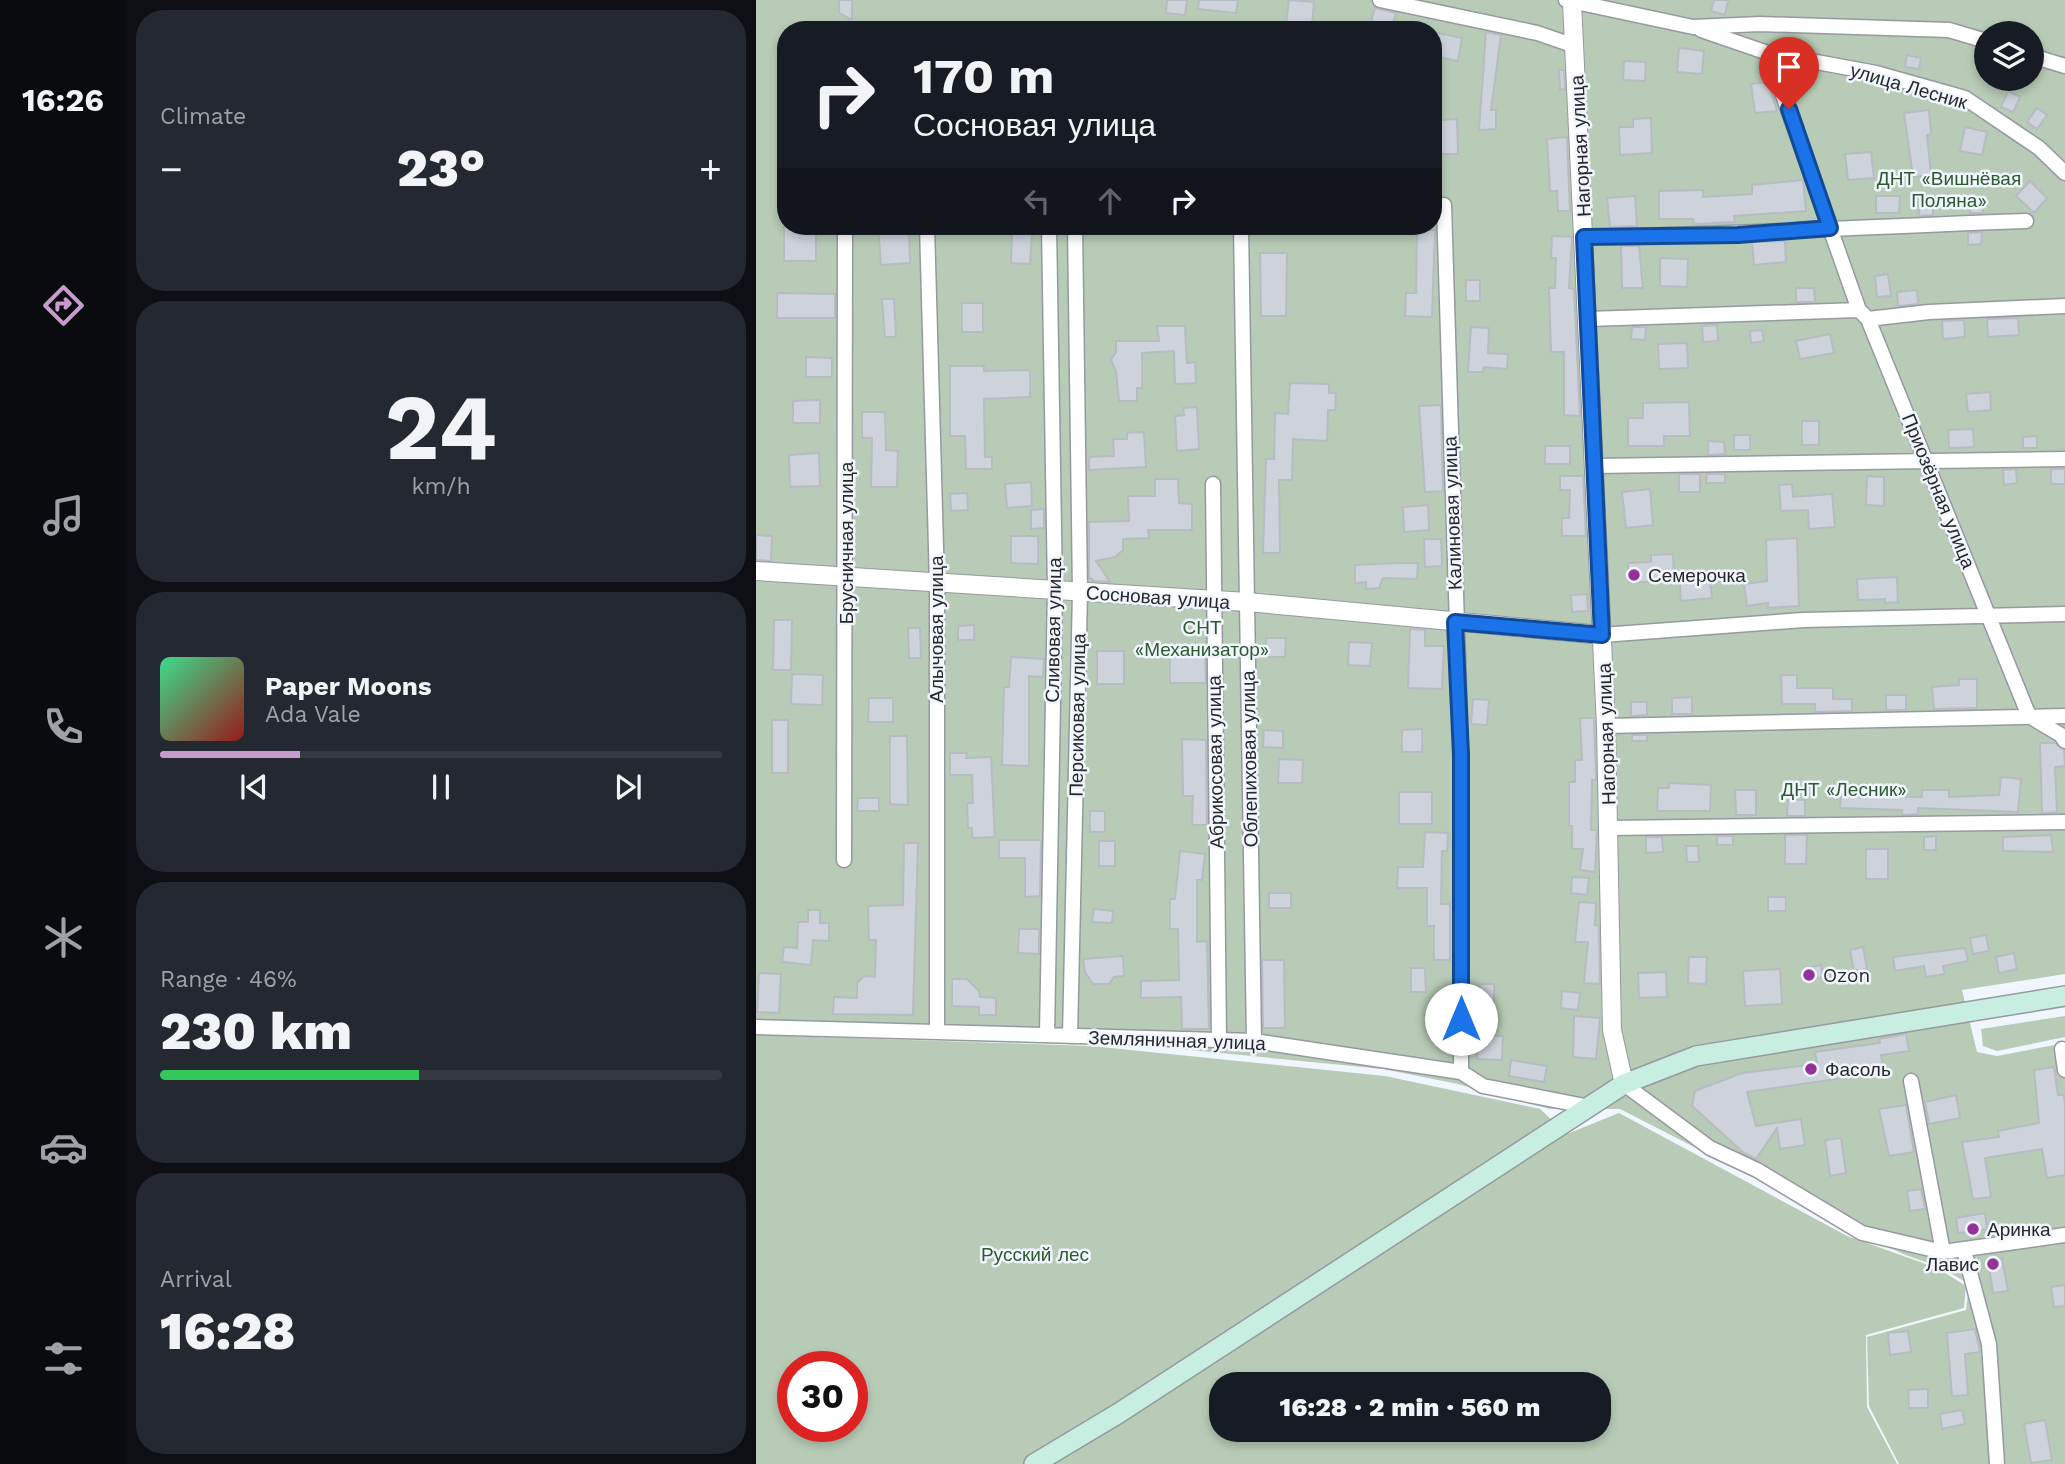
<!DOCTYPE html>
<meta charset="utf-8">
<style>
body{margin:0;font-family:"Work Sans",sans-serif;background:#242831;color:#f1f3f6;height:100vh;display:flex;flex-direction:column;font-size:26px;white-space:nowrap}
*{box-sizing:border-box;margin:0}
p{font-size:23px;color:#9ea1a6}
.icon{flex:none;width:38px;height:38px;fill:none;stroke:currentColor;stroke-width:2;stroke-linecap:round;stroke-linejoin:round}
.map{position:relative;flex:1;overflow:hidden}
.details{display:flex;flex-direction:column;gap:10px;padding:10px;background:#0d0f14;width:630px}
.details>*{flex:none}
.top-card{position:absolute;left:21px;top:21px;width:665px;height:214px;border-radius:28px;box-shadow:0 4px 10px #0003;background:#171b24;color:#f1f3f6;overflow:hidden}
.buttons{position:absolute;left:1218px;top:21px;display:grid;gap:14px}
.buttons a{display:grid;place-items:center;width:70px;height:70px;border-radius:50%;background:#171b24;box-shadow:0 4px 10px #0003;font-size:35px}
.speed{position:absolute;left:21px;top:1351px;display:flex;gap:14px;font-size:35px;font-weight:700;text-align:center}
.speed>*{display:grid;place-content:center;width:91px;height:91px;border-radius:50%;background:#171b24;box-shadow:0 4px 10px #0003;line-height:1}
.speed .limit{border:10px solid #d22;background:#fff;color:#111}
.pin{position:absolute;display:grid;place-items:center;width:60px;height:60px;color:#fff;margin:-72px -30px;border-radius:50% 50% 50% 0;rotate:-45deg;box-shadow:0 0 7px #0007}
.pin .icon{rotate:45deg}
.me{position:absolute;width:77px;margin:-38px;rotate:0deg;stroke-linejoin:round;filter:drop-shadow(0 0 5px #0008)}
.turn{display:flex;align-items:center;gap:24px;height:147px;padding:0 21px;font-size:32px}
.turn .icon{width:91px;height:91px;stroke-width:2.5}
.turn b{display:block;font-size:49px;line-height:60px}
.lanes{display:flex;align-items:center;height:66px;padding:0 21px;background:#0003;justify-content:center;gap:35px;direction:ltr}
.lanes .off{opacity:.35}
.big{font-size:52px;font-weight:800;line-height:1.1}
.details .tile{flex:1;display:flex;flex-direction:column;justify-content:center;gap:10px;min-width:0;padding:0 24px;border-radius:28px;background:#242831}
.details .dial{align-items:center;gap:0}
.dial b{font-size:91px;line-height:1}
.song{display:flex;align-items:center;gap:21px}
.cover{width:84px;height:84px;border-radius:10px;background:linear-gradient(135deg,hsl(150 70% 55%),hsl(0 70% 35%))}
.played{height:7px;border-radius:4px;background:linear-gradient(90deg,#c79ccd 25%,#363941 25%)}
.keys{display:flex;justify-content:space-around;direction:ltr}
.heat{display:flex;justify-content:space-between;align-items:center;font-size:38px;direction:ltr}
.charge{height:10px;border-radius:5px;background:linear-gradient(90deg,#34c759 46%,#363941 0)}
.trip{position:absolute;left:453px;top:1372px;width:402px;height:70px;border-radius:28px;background:#171b24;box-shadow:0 4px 10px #0003;font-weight:800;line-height:70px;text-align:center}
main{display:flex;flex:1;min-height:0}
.tab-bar{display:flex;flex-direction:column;width:126px;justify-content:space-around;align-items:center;background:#090b0e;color:#9ea1a6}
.tab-bar .icon{width:49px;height:49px}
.tab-bar .current{color:#c79ccd}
.tab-bar b{font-size:32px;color:#f1f3f6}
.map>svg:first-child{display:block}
.green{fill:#b7cbb6;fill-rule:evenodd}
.building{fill:#ced2da;stroke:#b7bbc2;stroke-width:2}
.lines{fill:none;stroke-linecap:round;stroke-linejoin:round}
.minor-casing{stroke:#9599a0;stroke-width:17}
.tertiary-casing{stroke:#9599a0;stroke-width:20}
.secondary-casing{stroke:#9599a0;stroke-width:22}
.minor{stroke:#fff;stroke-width:14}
.tertiary{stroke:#fff;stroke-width:18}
.secondary{stroke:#c7eee0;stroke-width:19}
.route-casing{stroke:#114b97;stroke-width:18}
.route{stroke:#1a73e8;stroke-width:12}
.poi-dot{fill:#93329a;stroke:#f1f5fd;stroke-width:2.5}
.labels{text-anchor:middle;stroke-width:5;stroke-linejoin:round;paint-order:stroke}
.street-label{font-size:19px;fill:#27282b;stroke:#f1f5fd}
.park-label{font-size:19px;fill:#2d5a2f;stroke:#f1f5fd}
.poi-label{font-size:19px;fill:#27282b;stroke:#f1f5fd;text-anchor:start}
</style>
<main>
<nav class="tab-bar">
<b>16:26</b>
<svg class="icon current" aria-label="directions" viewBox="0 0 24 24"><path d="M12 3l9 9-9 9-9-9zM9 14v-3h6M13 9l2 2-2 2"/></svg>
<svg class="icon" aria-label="music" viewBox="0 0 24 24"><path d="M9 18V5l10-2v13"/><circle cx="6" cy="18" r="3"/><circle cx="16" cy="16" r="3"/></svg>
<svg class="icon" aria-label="phone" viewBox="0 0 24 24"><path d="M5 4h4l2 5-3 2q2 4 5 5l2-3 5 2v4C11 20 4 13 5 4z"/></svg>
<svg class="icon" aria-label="climate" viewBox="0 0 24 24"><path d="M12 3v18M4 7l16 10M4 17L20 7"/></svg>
<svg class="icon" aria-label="car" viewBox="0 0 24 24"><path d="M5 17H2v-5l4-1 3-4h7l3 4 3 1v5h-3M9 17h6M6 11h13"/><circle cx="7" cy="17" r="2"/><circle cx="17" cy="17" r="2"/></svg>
<svg class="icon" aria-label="filters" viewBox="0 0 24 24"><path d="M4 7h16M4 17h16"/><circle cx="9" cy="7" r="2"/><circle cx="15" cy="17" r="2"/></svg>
</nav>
<section class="details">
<div class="tile"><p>Climate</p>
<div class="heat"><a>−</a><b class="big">23°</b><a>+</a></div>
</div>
<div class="tile dial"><b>24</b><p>km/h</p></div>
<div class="tile">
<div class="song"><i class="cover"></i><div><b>Paper Moons</b><p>Ada Vale</p></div></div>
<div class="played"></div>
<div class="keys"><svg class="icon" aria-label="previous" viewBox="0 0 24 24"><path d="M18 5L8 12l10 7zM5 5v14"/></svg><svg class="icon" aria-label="pause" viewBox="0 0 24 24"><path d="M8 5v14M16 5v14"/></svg><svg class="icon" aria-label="next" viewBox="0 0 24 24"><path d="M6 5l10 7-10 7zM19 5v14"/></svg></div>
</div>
<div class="tile"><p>Range · 46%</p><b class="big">230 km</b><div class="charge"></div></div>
<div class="tile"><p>Arrival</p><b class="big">16:28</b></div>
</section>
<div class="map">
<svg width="1309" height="1464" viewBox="0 0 1309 1464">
<rect width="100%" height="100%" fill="#f1f5fd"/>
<path class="green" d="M0,0H1309V974L1206,990L1221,1052L1241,1056L1309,1043V1464H1143L1113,1406L1111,1337L1210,1310L1213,1284L1186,1268L1147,1254L864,1109H794L702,1084L627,1069L332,1040L0,1031ZM30,30H677V226H30ZM1230,33H1276V79H1230Z
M1309,1016V1037L1241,1051L1227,1046L1225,1029Z
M0,1035L335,1046L629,1076L784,1109L811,1134L863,1113L1091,1236L1181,1268L1210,1286L1208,1308L1110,1335L1111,1407L1141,1464H0ZM37,1367H96V1426H37ZM466,1384H844V1430H466Z"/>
<path class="building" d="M83,0H96V20L83,13Z
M411,0H431L429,15L410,13Z
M443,0H482L480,13L442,9Z
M533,0L558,2L556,27L530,24Z
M958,0H972L969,15L955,11Z
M619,8L640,13L636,26L615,21Z
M677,32L706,38L702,61L677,56Z
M730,32L745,35L735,110H740V129L723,130Z
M923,48L948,51L946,74L921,72Z
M1151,55L1165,58L1163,69L1149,67Z
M868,61L890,62L889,81L867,80Z
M803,70H808L809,89L804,90Z
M1012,82L1021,111L999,113L995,84Z
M1252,91L1264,97L1257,112L1245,107Z
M1281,108L1291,115L1281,129L1271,122Z
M1173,110L1175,134L1171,135L1175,175L1157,177L1148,113Z
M895,118L896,153L864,155L863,127H877V119Z
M701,119L702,154H684L683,120Z
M1209,127L1231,132L1226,155L1204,151Z
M811,137L814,211H802L801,191H794L791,139Z
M1115,152L1118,178L1092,180L1089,154Z
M1047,180L1050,211L978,216L979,222L938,224L937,219H903V191L947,190V197L996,194V185Z
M1274,181L1291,198L1278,213L1260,196Z
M879,196L881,226L854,227L851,198Z
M1120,196H1144L1143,213H1120Z
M1214,201H1227V213H1214Z
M1163,204H1177V215L1163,216Z
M28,226H60V261H28Z
M122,226L153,229L154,263L125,265Z
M661,230H679L676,317L649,316L650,293H660Z
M256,232L276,233L274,264L255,263Z
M1226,232L1225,244L1212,245V233Z
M796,236L816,237L813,288L818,289L824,416L808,415V352H795L793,288H799L800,258H795Z
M1029,241L1030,262L998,265L996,242Z
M865,246H883L887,288H866Z
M504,253H531L530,316H505Z
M904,258L932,259L931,287L904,286Z
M1132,274L1135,296L1121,297L1119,276Z
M710,280H724V301H710Z
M1040,288H1058L1059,302H1040Z
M1161,290L1162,304L1142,306L1141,292Z
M21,293L79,294V318H21Z
M126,299H138L140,337H129Z
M206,303H227V332H206Z
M1262,318L1263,335L1232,337L1231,319Z
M1208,320L1209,337L1187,339L1186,321Z
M961,325L962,341L947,342L946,326Z
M401,326H429L431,363L439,362L440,383L419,384L418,351L386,353V388H381V401H363L360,371L355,360L360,352V341H403Z
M715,327L733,328L732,353L752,354L751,369L728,367L727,372H712Z
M876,327H890L889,340L875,339Z
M1006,330L1008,341L995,343L994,331Z
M1074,334L1078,353L1044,359L1040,341Z
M931,343L932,368L903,369L902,344Z
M50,357L76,358V377H50Z
M194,366H228V371L274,370V397L228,399L229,457H236V469H210L209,436H194Z
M534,383L573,384V393H580L579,410H572L571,441L537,439L536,480H523L524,553H507L510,459H518L519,413L532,414Z
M1234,392L1235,410L1212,412L1210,394Z
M64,400V423H37V401Z
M933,402L934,436H908V446H872V418H887V403Z
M685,405L687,491L669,492L663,406Z
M441,407L443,449L421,451L419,416L428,415L427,408Z
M106,412H129L130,450L142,451L141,487H115L116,438H106Z
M1046,421H1063V445H1046Z
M1217,429L1218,447L1193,448L1192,430Z
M388,432L390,467L333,470V457L358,456L357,439H371V433Z
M978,435H994V450H978Z
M1281,436V448H1267V437Z
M952,441L968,442L969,454L952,455Z
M789,446H814V464H789Z
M63,453L64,486L34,487L33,455Z
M1260,469L1261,483L1248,485L1247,470Z
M1295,469H1309V484H1295Z
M923,474H944V492H923Z
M951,474H969V483H950Z
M804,476H827L830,536H806V518H813L814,490H804Z
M1111,476L1128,477V506L1110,505Z
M399,479H422L423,503L436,504V530H392L393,538L367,539V550L359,557L340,561L354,582L338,581L333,577V522L373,521L372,496H399Z
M275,482L276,506L251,508L249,484Z
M1036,484L1037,497L1076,494L1079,527L1053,529L1052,510L1025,511L1023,485Z
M894,489L897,525L870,528L866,492Z
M211,493L212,510L195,511L194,494Z
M672,505L673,530L648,532L647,507Z
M288,509V528L275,529V510Z
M0,535L16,536L15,561L0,560Z
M255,536H282V564L255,563Z
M1041,538L1043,606L1012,608V603L991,606L988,584L1011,581L1010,540Z
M668,539H685L686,566L669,567Z
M917,554L918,580L873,583L872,563L895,562V555Z
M644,563H662L661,579L627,578L623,588L610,589V582L599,583V565Z
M953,571L956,598L925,601L923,574Z
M1141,577L1142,602L1129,603V599L1102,600L1101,579Z
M831,594L832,611L816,612L815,595Z
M18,620H36L35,670H17Z
M218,625V640H202V626Z
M152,628H164L165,658H153Z
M654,629L669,630V646H688L686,689L652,688Z
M510,638H530L529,657H510Z
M593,642L616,643L614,666L592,665Z
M414,650H449L450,683H414Z
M341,651H368V684H341Z
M255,657L288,659L287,677L273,676V766L246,765L248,687H253Z
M36,674L67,675L66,705L35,704Z
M1025,675H1041V688H1077V699H1096V711L1059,712V704H1026Z
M1203,679H1221V708L1178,709L1176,687L1203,685Z
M1130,695H1150V710H1130Z
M936,697V714H916V698Z
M113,698H137V722H112Z
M717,699L733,700L731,725L715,724Z
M875,702H891V715L875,716Z
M824,718H838L840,780H836L835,830H841L839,872L824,870L827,849H816V826H813V782H819V760H826Z
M16,720H32V773H16Z
M666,729V752H646V730Z
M508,730L527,731V748L507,747Z
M876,735H891V741H876Z
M134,736H151L152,805L134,804Z
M426,739L450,740L451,825H436L437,796H427Z
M1284,743H1299L1308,750L1309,766L1299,767L1301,812L1286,813Z
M194,753H211L210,758L235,757L239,837L216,838V828H212L211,803H217L216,775H194Z
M523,759L547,760L546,783H522Z
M1245,777L1265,779L1262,812L1162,808V814L1146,815V810L1084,808L1085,796L1166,797V790H1193V797L1243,795Z
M913,783L955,785L954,811H901L902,788H913Z
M979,790H1000V815H980Z
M643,792H676V824H643Z
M102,798H123V811H101Z
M1032,799L1049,800V816H1031Z
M334,811H349V832H334Z
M669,832L692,833L691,851H686L685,904H694V960H678V926H671V888H641L642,867H667Z
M1029,835H1051L1050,864H1029Z
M1295,835L1297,852L1247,851V837Z
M961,836H977V845H961Z
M1180,836V850H1168V837Z
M890,837H906L907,852L890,853Z
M243,840H285L284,896L269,897V858H243Z
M343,841H359V866H343Z
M148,843H162L157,1015L77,1014L78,997L101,998V983L108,976L119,977L120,940H113L112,906L147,905Z
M930,846H942L943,862H931Z
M1110,849H1132V879H1110Z
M424,851L449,854L446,880H441V942L451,941L453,1029H426L425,997L385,998V981L423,980L422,929H414V899H419Z
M816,877L833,878L831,895L815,893Z
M513,893H535V908H513Z
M1012,897H1030V911H1012Z
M823,902L840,903L839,925L843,926L844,984L828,983L832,942H819Z
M338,909L357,911L356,923L336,922Z
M52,910H64V923H73V941L57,940L55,965L26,962L28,947L41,948L42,922H52Z
M263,929H283V954L262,953Z
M1230,935L1233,951L1217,954L1214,938Z
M1107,947L1111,969L1098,971L1094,950Z
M1209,948L1212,961L1187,966L1189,974L1170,977L1168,966L1139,971L1137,957Z
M1258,953L1261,969L1243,973L1240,957Z
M367,956L368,976L358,977L353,984H337L329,972L327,959Z
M933,957H951L950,984L932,983Z
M506,960H528L529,1028H507Z
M1065,965L1067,977L1051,980L1049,968Z
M655,968H669L670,992H655Z
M1024,969L1026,1004L989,1006L987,971Z
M910,972L911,997L883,998L882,973Z
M3,973L25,974L23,1013L1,1012Z
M196,979H211L223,991L224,997L240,998V1015H223V1007L196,1006Z
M724,984H738V1001H723Z
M806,991L824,993L822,1010L805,1008Z
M818,1016L844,1018L840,1059L817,1057Z
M1150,1034L1153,1051L1125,1055L1128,1072L991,1092L1000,1126L1045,1119L1049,1145L1024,1149L1021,1128L1000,1159L988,1153L936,1106L939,1091L986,1073L1061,1064L1059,1052L1124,1043L1123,1039Z
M722,1035L747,1036L746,1060L721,1059Z
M755,1060L791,1066L788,1082L753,1076Z
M1298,1067L1302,1095H1308L1309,1105V1175L1291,1178L1286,1149L1229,1158L1235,1197L1217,1199L1206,1142L1243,1137L1242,1131L1283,1123L1278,1070Z
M1200,1095L1204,1118L1173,1124L1169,1102Z
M1150,1105L1158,1152L1133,1156L1123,1109Z
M1085,1138L1090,1173L1074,1176L1069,1140Z
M1165,1189L1169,1209L1154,1211L1151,1191Z
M1229,1213L1231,1229L1202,1233L1200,1218Z
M1246,1258L1252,1291L1237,1293L1232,1261Z
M1309,1285V1306L1298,1307L1295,1287Z
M1219,1329L1224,1352L1209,1354L1212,1395L1196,1396L1191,1333Z
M1152,1331L1155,1352L1134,1355L1132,1333Z
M1172,1389V1408H1153L1152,1390Z
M1206,1410L1209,1424L1186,1429L1184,1414Z
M1289,1420L1296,1460L1275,1463L1268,1424Z"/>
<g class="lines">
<g class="minor-casing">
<path id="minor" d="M624,0L781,33L819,46
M810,0L937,27L1004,24L1193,30L1230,41
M945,30L1012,53L1120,73L1209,98L1283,148L1309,173
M1012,53L1103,310L1112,319L1273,716L1305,735L1309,741
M1276,56L1309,66
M688,205L705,755V1072
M171,226L181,583V1032
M485,226L498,1041
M828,237C975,235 1122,226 1270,221
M832,319L1103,310
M1112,319L1173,312L1309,306
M839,466L1309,459
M457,484L463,1040
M846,635L1047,620L1309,614
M850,726L1309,716
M854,828L1309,822
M88,860L89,226
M0,1027L498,1041L705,1072L727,1086L834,1107
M291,1035L299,590L293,226
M314,1036L324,592L319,226
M1306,1049L1309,1070
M1155,1081L1187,1252
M868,1084L954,1148L1001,1170L1106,1233L1187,1252L1309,1235
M1208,1250L1233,1344L1241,1464"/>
</g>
<g class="tertiary-casing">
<path id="tertiary" d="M816,2L850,726L856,1030L868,1084
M0,571L491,602L846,635"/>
</g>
<g class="secondary-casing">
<path id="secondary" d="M278,1464L363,1413L868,1084L940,1056L1309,996"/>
</g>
<use href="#minor" class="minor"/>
<use href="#tertiary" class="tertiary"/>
<use href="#secondary" class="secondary"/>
</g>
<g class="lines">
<g class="route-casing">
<path id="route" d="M705,1019V755L699,622L846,635L828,237L982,235L1074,228L1033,109"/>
</g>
<use href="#route" class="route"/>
</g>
<g class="poi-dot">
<circle cx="878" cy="575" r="7"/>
<circle cx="1053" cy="975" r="7"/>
<circle cx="1055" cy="1069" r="7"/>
<circle cx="1217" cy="1229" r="7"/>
<circle cx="1237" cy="1264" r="7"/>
</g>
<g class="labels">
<g class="street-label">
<text transform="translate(1153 86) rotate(16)" y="7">улица Лесник</text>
<text transform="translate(824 146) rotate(-93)" y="7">Нагорная улица</text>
<text transform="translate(1183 491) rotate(68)" y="7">Приозёрная улица</text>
<text transform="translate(696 513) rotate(-92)" y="7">Калиновая улица</text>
<text transform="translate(90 543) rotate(-90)" y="7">Брусничная улица</text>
<text transform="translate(402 597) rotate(4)" y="7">Сосновая улица</text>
<text transform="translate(180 629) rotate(-90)" y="7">Алычовая улица</text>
<text transform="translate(297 630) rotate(-89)" y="7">Сливовая улица</text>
<text transform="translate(321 715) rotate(-89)" y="7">Персиковая улица</text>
<text transform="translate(850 734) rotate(-92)" y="7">Нагорная улица</text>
<text transform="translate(493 759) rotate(-91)" y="7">Облепиховая улица</text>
<text transform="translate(459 762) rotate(-91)" y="7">Абрикосовая улица</text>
<text transform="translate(421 1040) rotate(2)" y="7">Земляничная улица</text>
</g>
<g class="park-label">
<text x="1193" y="185">ДНТ «Вишнёвая<tspan x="1193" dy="22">Поляна»</tspan></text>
<text x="446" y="634">СНТ<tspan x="446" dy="22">«Механизатор»</tspan></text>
<text x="1088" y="796">ДНТ «Лесник»</text>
<text x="279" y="1261">Русский лес</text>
</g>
<g class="poi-label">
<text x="892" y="582">Семерочка</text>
<text x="1067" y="982">Ozon</text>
<text x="1069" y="1076">Фасоль</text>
<text x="1231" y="1236">Аринка</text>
<text x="1223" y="1271" text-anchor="end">Лавис</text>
</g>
</g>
</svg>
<div class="buttons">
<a><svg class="icon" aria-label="layers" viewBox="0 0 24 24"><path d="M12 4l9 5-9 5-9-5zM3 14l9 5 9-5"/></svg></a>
</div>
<div class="speed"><div class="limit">30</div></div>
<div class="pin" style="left:1033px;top:109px;background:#d93025"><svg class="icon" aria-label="arrive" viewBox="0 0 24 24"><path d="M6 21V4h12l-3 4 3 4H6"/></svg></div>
<svg class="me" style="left:705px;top:1019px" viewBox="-20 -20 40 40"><circle r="19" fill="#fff"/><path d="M0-13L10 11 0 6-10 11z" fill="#1a73e8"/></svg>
<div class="trip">16:28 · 2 min · 560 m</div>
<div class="top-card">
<div class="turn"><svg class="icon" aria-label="right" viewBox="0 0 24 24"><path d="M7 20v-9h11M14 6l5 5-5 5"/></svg><div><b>170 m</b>Сосновая улица</div></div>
<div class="lanes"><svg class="icon off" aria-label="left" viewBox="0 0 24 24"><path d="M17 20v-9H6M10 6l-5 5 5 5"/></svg><svg class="icon off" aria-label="ahead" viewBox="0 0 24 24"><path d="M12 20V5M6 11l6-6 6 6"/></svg><svg class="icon" aria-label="right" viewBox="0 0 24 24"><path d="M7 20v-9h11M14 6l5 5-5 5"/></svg></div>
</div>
</div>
</main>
